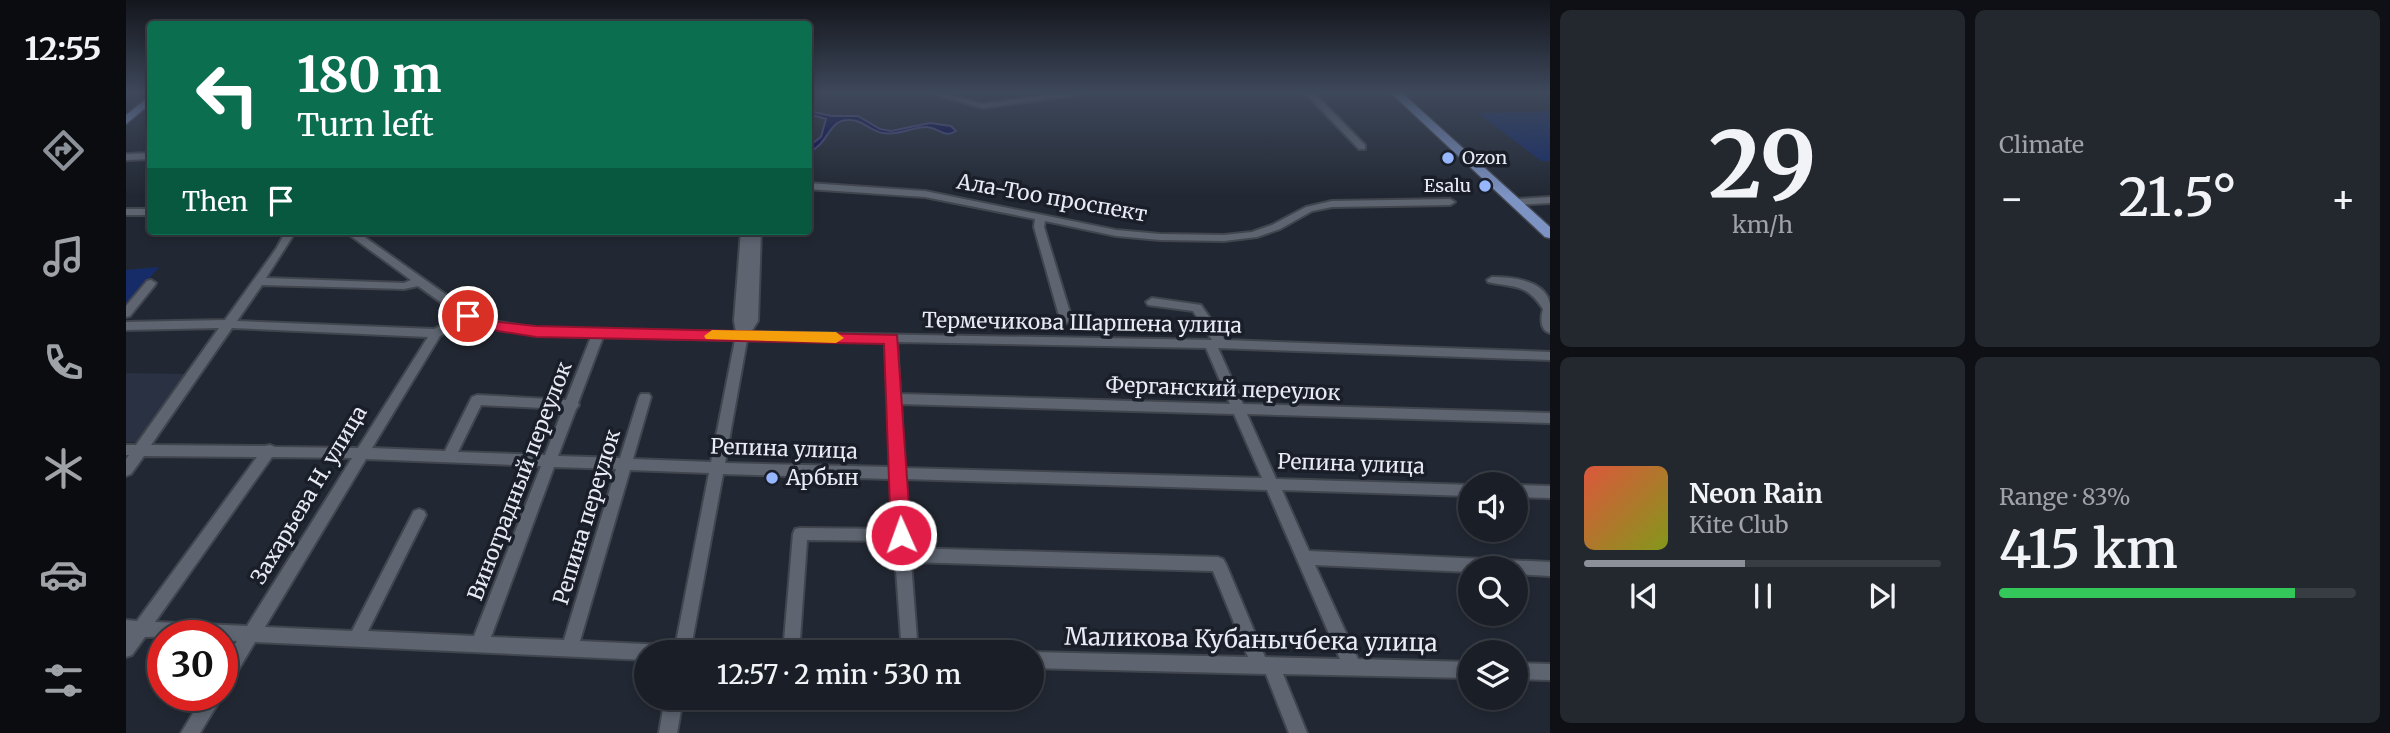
<!DOCTYPE html>
<meta charset="utf-8">
<style>
body{margin:0;font-family:Merriweather,serif;background:#23272e;color:#f1f3f6;height:100vh;display:flex;flex-direction:column;font-size:26px;white-space:nowrap}
*{box-sizing:border-box;margin:0}
p{font-size:23px;color:#9fa2a7}
.icon{flex:none;width:38px;height:38px;fill:none;stroke:currentColor;stroke-width:2;stroke-linecap:round;stroke-linejoin:round}
.map{position:relative;flex:1;overflow:hidden}
.side{display:flex;flex-direction:column;gap:10px;padding:10px;background:#0e1015;width:840px}
.side>*{flex:none}
.top-card{position:absolute;left:21px;top:21px;width:665px;height:214px;border-radius:7px;box-shadow:0 4px 10px #0003,0 0 0 2px #383c43;background:#0b6e4f;color:#fff;overflow:hidden}
.tools{position:absolute;left:1332px;top:472px;display:grid;gap:14px}
.tools a{display:grid;place-items:center;width:70px;height:70px;border-radius:50%;background:#1a1e26;box-shadow:0 4px 10px #0003,0 0 0 2px #383c43;font-size:35px}
.speed{position:absolute;left:21px;top:620px;display:flex;gap:14px;font-size:35px;font-weight:700;text-align:center}
.speed>*{display:grid;place-content:center;width:91px;height:91px;border-radius:50%;background:#1a1e26;box-shadow:0 4px 10px #0003,0 0 0 2px #383c43;line-height:1}
.speed .limit{border:10px solid #d22;background:#fff;color:#111}
.pin{position:absolute;display:grid;place-items:center;width:60px;height:60px;color:#fff;margin:-30px;border:4px solid #fff;border-radius:50%;box-shadow:0 2px 7px #0007}
.me{position:absolute;width:77px;margin:-38px;rotate:358deg;stroke-linejoin:round;filter:drop-shadow(0 0 5px #0008)}
.turn{display:flex;align-items:center;gap:24px;height:147px;padding:0 35px;font-size:32px}
.turn .icon{width:91px;height:91px;stroke-width:2.5}
.turn b{display:block;font-size:49px;line-height:60px}
.then{display:flex;align-items:center;height:66px;padding:0 35px;background:#0003;gap:14px;font-size:26px}
.big{font-size:52px;font-weight:600;line-height:1.1}
.side .widget{flex:1;display:flex;flex-direction:column;justify-content:center;gap:10px;min-width:0;padding:0 24px;border-radius:10px;background:#23272e}
.side .dial{align-items:center;gap:0}
.dial b{font-size:91px;line-height:1}
.song{display:flex;align-items:center;gap:21px}
.cover{width:84px;height:84px;border-radius:10px;background:linear-gradient(135deg,hsl(10 70% 55%),hsl(70 70% 35%))}
.played{height:7px;border-radius:4px;background:linear-gradient(90deg,#8c9099 45%,#383c43 45%)}
.keys{display:flex;justify-content:space-around;direction:ltr}
.heat{display:flex;justify-content:space-between;align-items:center;font-size:38px;direction:ltr}
.charge{height:10px;border-radius:5px;background:linear-gradient(90deg,#34c759 83%,#383c43 0)}
.side .tiles{flex:1;display:grid;gap:10px;grid-template-columns:repeat(2,1fr)}
.trip{position:absolute;left:508px;top:640px;width:410px;height:70px;border-radius:35px;background:#1a1e26;box-shadow:0 4px 10px #0003,0 0 0 2px #383c43;font-weight:600;line-height:70px;text-align:center}
main{display:flex;flex:1;min-height:0}
.menu{display:flex;flex-direction:column;width:126px;justify-content:space-around;align-items:center;background:#0a0c0f;color:#9fa2a7}
.menu .icon{width:49px;height:49px}
.menu .on{color:#8c9099}
.menu b{font-size:32px;color:#f1f3f6}
.map>svg:first-child{display:block}
.built{fill:#293142}
.green{fill:#162c69}
.water{fill:#01034e;stroke:#464980;stroke-width:2}
.lines{fill:none;stroke-linecap:round;stroke-linejoin:round}
.minor-casing{stroke:#41454e;stroke-width:4}
.major-casing{stroke:#41454e;stroke-width:3}
.minor{fill:#5e6571;fill-rule:evenodd}
.major{fill:#7d93c3;fill-rule:evenodd}
.route{fill:#e11d48;stroke:#92132f;stroke-width:2}
.slow{fill:#f59e0b}
.poi-dot{fill:#96b6fd;stroke:#191e28;stroke-width:2.5}
.labels{text-anchor:middle;stroke-width:7;stroke-linejoin:round;paint-order:stroke}
.far-poi-label{font-size:18px;fill:#e8ebf3;stroke:#191e28;text-anchor:start}
.street-label{font-size:21px;fill:#e8ebf3;stroke:#191e28}
.poi-label{font-size:21px;fill:#e8ebf3;stroke:#191e28;text-anchor:start}
.near-street-label{font-size:24px;fill:#e8ebf3;stroke:#191e28}
</style>
<main>
<nav class="menu">
<b>12:55</b>
<svg class="icon on" aria-label="directions" viewBox="0 0 24 24"><path d="M12 3l9 9-9 9-9-9zM9 14v-3h6M13 9l2 2-2 2"/></svg>
<svg class="icon" aria-label="music" viewBox="0 0 24 24"><path d="M9 18V5l10-2v13"/><circle cx="6" cy="18" r="3"/><circle cx="16" cy="16" r="3"/></svg>
<svg class="icon" aria-label="phone" viewBox="0 0 24 24"><path d="M5 4h4l2 5-3 2q2 4 5 5l2-3 5 2v4C11 20 4 13 5 4z"/></svg>
<svg class="icon" aria-label="climate" viewBox="0 0 24 24"><path d="M12 3v18M4 7l16 10M4 17L20 7"/></svg>
<svg class="icon" aria-label="car" viewBox="0 0 24 24"><path d="M5 17H2v-5l4-1 3-4h7l3 4 3 1v5h-3M9 17h6M6 11h13"/><circle cx="7" cy="17" r="2"/><circle cx="17" cy="17" r="2"/></svg>
<svg class="icon" aria-label="filters" viewBox="0 0 24 24"><path d="M4 7h16M4 17h16"/><circle cx="9" cy="7" r="2"/><circle cx="15" cy="17" r="2"/></svg>
</nav>
<div class="map">
<svg width="1424" height="733" viewBox="0 0 1424 733">
<rect width="100%" height="100%" fill="#222833"/>
<path class="built" d="M0,373L59,374L12,442H0Z"/>
<path class="green" d="M1424,111V161H1415L1352,113Z
M33,267L0,306V270Z"/>
<path class="water" d="M683,111L706,116H732L754,129L765,131L804,123L825,126L830,131C818,139 812,127 800,127C785,127 773,136 757,133C744,131 736,119 722,120C702,120 703,144 683,152V146L695,137L700,119L683,114Z"/>
<g class="lines">
<g class="minor-casing">
<path id="minor" d="M804,93H817L856,104L934,93H956L952,95L856,108Z
M1179,93H1188L1239,145V149H1233Z
M24,153V159L0,160V154Z
M682,183L799,191L990,230L1034,234L1098,235L1126,232L1146,225L1180,207L1206,201L1324,199L1329,202L1324,205L1206,207L1186,211L1154,229L1131,237L1098,241L1034,240L990,236L919,221L918,227L946,319L940,323L934,319L908,227L909,219L799,197L682,189Z
M1424,197V203L1390,205L1385,202L1390,199Z
M0,209H24V215H0Z
M160,231H170L140,278L278,283L285,280L218,231H230L346,313L373,322L410,328L610,332L608,321L615,231H635L632,321L625,332L1086,340L1067,311L1022,305L1020,302L1026,298L1075,305L1099,340L1424,352V360L1092,348L1117,404L1424,413V423L1121,414L1150,479L1346,485H1344V496L1156,490L1183,551L1424,562V576L1390,574V569H1344V572L1189,565L1232,659L1344,662V678L1157,674L1181,733H1163L1140,674L905,668V653H903L905,652L1122,657L1087,571L785,562L792,653H776L768,541L681,540L673,653H657L667,534L669,529L674,528L767,529L765,479L597,474L564,653H548L583,473L504,470L454,641L539,645L545,647L547,653H520V660L129,642L102,687L96,689V665L111,641L96,640V635L19,637L6,655L0,657V620L11,621L131,457L18,456L5,474L0,476V459L3,455H0V445H10L93,328L0,330V322L99,320L150,249ZM136,285L278,289L292,286L334,316L308,329L111,321ZM343,320C385,335 421,336 465,337L440,400L351,395L346,397L319,451L246,448L314,336ZM106,328L302,337L232,448L149,447L144,445L139,446L25,445ZM477,337L609,340L585,462L507,459L525,397L523,394H515L513,397L494,458L432,456L450,409L453,405L452,403ZM621,340L759,342L765,467L599,463ZM771,342L1080,348L1104,404L774,394ZM775,404L1108,414L1136,478L778,468ZM355,405L437,409L419,455L332,452ZM146,457L226,458L121,626L29,622ZM240,459L415,466L348,636L242,631L300,515L298,511L293,509L288,511L226,631L139,627ZM428,467L490,469L438,640L365,637ZM779,479L1141,490L1214,659L1139,657L1100,564L1097,559L1092,557L784,548Z
M1366,277C1385,277 1420,280 1424,304C1424,313 1424,324 1424,333C1413,330 1415,317 1417,309C1400,283 1389,288 1362,282L1361,280Z
M25,280L30,283L29,285L4,316L0,317V306L21,281Z
M1390,485L1424,486V498L1390,497Z
M1390,663L1424,664V680L1390,679Z
M96,694L97,695L74,733H55L78,695Z
M539,698H557L551,733H533Z"/>
</g>
<g class="major-casing">
<path id="major" d="M1265,93H1276L1424,227V238L1419,237Z
M24,96V104L0,124V115Z"/>
</g>
<use href="#minor" class="minor"/>
<use href="#major" class="major"/>
</g>
<linearGradient id="sky" x2="0" y2="1"><stop stop-color="#13161c"/><stop offset="0.47" stop-color="#3e485b"/><stop offset="1" stop-color="#3e485b" stop-opacity="0"/></linearGradient>
<rect width="1424" height="196" fill="url(#sky)"/>
<path class="route" d="M342,311L373,322L410,326L771,335L785,535L782,541L775,543L768,541L765,535L758,344L410,337L372,331L337,319L335,316Z"/>
<path class="slow" d="M586,330L710,332L718,338L710,343L580,339L578,336Z"/>
<g class="poi-dot">
<circle cx="1322" cy="158" r="7"/>
<circle cx="1359" cy="186" r="7"/>
<circle cx="646" cy="478" r="7"/>
</g>
<g class="labels">
<g class="far-poi-label">
<text x="1336" y="164">Ozon</text>
<text x="1345" y="192" text-anchor="end">Esalu</text>
</g>
<g class="street-label">
<text transform="translate(926 198) rotate(10)" y="7">Ала-Тоо проспект</text>
<text transform="translate(956 323) rotate(1)" y="7">Термечикова Шаршена улица</text>
<text transform="translate(1097 389) rotate(2)" y="7">Ферганский переулок</text>
<text transform="translate(658 449) rotate(2)" y="7">Репина улица</text>
<text transform="translate(1225 464) rotate(2)" y="7">Репина улица</text>
<text transform="translate(394 481) rotate(-69)" y="7">Виноградный переулок</text>
<text transform="translate(183 495) rotate(-59)" y="7">Захарьева Н. улица</text>
<text transform="translate(461 517) rotate(-73)" y="7">Репина переулок</text>
</g>
<g class="poi-label">
<text x="660" y="485">Арбын</text>
</g>
<g class="near-street-label">
<text transform="translate(1125 640) rotate(1)" y="8">Маликова Кубанычбека улица</text>
</g>
</g>
</svg>
<div class="tools">
<a><svg class="icon" aria-label="sound" viewBox="0 0 24 24"><path d="M4 9h4l5-4v14l-5-4H4zM17 9q2 3 0 6"/></svg></a>
<a><svg class="icon" aria-label="search" viewBox="0 0 24 24"><circle cx="10" cy="10" r="6"/><path d="M15 15l6 6"/></svg></a>
<a><svg class="icon" aria-label="layers" viewBox="0 0 24 24"><path d="M12 4l9 5-9 5-9-5zM3 14l9 5 9-5"/></svg></a>
</div>
<div class="speed"><div class="limit">30</div></div>
<div class="pin" style="left:342px;top:316px;background:#d93025"><svg class="icon" aria-label="arrive" viewBox="0 0 24 24"><path d="M6 21V4h12l-3 4 3 4H6"/></svg></div>
<svg class="me" style="left:775px;top:535px" viewBox="-20 -20 40 40"><circle r="17" fill="#e11d48" stroke="#fff" stroke-width="3"/><path d="M0-11L8 9 0 5-8 9z" fill="#fff"/></svg>
<div class="trip">12:57 · 2 min · 530 m</div>
<div class="top-card">
<div class="turn"><svg class="icon" aria-label="left" viewBox="0 0 24 24"><path d="M17 20v-9H6M10 6l-5 5 5 5"/></svg><div><b>180 m</b>Turn left</div></div>
<div class="then">Then<svg class="icon" aria-label="arrive" viewBox="0 0 24 24"><path d="M6 21V4h12l-3 4 3 4H6"/></svg></div>
</div>
</div>
<section class="side">
<div class="tiles">
<div class="widget dial"><b>29</b><p>km/h</p></div>
<div class="widget"><p>Climate</p>
<div class="heat"><a>−</a><b class="big">21.5°</b><a>+</a></div>
</div>
<div class="widget">
<div class="song"><i class="cover"></i><div><b>Neon Rain</b><p>Kite Club</p></div></div>
<div class="played"></div>
<div class="keys"><svg class="icon" aria-label="previous" viewBox="0 0 24 24"><path d="M18 5L8 12l10 7zM5 5v14"/></svg><svg class="icon" aria-label="pause" viewBox="0 0 24 24"><path d="M8 5v14M16 5v14"/></svg><svg class="icon" aria-label="next" viewBox="0 0 24 24"><path d="M6 5l10 7-10 7zM19 5v14"/></svg></div>
</div>
<div class="widget"><p>Range · 83%</p><b class="big">415 km</b><div class="charge"></div></div>
</div>
</section>
</main>
